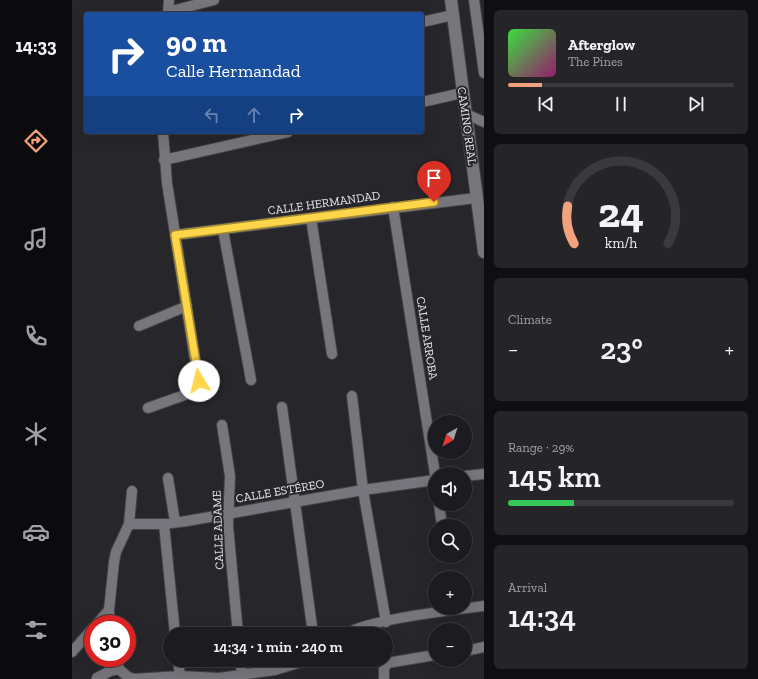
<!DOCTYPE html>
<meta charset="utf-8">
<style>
body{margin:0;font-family:"Zilla Slab",serif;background:#252529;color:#f1f3f6;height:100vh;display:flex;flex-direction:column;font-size:15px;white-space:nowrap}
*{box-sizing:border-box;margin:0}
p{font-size:13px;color:#a0a1a5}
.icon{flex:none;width:22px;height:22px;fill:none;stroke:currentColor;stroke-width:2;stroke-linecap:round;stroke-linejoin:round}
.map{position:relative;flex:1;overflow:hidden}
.details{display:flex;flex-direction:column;gap:10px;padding:10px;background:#0f0f12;width:274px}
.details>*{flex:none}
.banner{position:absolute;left:12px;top:12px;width:340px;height:122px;border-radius:4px;box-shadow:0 4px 16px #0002,0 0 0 1px #3a3a3e;background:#1a4fa0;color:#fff;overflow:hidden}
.needle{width:26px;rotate:219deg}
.buttons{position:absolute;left:356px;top:415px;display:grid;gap:8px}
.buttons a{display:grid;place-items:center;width:44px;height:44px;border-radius:50%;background:#1c1c20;box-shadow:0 4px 16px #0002,0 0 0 1px #3a3a3e;font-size:20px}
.speed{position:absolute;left:12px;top:615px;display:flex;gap:8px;font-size:20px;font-weight:700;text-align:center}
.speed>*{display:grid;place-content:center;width:52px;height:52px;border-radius:50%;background:#1c1c20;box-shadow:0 4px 16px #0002,0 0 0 1px #3a3a3e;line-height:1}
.speed .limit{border:6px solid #d22;background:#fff;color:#111}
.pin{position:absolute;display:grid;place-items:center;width:34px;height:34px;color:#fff;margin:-41px -17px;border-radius:50% 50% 50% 0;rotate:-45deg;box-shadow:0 0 4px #0007}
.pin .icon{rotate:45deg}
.me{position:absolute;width:44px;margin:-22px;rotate:351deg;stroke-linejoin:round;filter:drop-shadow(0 0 3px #0008)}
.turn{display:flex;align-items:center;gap:14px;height:84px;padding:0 16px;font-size:18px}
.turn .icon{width:52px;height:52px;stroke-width:2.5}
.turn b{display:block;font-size:28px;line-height:34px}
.lanes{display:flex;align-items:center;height:38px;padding:0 16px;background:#0003;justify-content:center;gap:20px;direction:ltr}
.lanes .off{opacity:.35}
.big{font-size:30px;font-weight:600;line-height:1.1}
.details .widget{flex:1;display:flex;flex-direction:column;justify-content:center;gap:6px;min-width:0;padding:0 14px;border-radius:6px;background:#252529}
.details .dial{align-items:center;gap:0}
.dial svg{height:104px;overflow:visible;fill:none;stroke:#3a3a3e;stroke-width:7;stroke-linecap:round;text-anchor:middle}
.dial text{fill:#f1f3f6;stroke:none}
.song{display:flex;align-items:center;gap:12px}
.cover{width:48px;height:48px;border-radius:6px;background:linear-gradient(135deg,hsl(120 70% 55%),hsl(320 70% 35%))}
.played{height:4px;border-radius:2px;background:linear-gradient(90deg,#f1a17c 15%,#3a3a3e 15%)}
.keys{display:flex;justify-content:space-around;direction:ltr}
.heat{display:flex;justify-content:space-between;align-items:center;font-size:22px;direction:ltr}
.charge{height:6px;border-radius:3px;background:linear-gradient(90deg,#34c759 29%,#3a3a3e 0)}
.trip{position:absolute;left:91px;top:627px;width:230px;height:40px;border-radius:20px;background:#1c1c20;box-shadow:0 4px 16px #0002,0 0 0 1px #3a3a3e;font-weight:600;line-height:40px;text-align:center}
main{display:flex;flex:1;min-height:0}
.tab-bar{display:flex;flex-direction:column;width:72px;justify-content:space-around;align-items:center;background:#0b0b0d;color:#a0a1a5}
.tab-bar .icon{width:28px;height:28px}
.tab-bar .selected{color:#f1a17c}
.tab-bar b{font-size:18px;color:#f1f3f6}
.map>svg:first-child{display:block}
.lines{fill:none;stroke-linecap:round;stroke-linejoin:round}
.minor-casing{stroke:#434347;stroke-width:12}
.tertiary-casing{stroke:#434347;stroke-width:14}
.minor{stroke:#76767c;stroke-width:10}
.tertiary{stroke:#76767c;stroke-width:12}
.route-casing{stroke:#a68a30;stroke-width:10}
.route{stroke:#ffd54a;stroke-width:7}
.labels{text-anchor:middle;stroke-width:4;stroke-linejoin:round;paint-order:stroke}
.street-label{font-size:12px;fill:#e8e8eb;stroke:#26262b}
</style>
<main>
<nav class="tab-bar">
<b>14:33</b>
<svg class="icon selected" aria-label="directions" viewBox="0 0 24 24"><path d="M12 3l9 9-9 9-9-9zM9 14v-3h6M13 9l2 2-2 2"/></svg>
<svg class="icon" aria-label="music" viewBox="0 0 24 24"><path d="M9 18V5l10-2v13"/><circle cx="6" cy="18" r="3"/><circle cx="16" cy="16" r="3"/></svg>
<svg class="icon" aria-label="phone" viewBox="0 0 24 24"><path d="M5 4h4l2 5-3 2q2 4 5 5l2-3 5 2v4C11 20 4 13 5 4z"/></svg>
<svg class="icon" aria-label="climate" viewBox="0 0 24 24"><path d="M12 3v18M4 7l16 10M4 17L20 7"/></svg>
<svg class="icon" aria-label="car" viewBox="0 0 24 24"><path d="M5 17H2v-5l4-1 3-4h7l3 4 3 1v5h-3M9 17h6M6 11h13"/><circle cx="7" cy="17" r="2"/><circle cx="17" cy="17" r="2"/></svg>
<svg class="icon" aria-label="filters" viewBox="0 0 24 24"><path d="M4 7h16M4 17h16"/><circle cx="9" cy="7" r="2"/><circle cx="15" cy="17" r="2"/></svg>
</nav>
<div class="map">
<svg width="412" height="679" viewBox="0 0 412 679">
<rect width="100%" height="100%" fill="#26262b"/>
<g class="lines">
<g class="minor-casing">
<path id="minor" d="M402,0L412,73
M96,12L142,0
M96,14L97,0
M350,22L381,15
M350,102L390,93
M394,114L412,122
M92,160L216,132
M321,207L363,474
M239,218L260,354
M151,230L179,380
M103,235L404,198
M67,326L115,306
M280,396L291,490L314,622
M210,407L241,634
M76,408L121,392L127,385L95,183L91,132
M150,425L158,476L156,526L166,634
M393,476L412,474
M96,478L103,522
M367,504L370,526
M57,524H92L115,521L291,490L363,480
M92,524L103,634
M25,624L37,610
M38,624L37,610L42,562L44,552L57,524L60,491
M275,634C291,620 387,609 412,606
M393,651L412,647
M0,652L21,628
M43,658L47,669
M106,660L108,676
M168,660L171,679
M25,678L38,671L47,669L56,677L62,679L108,676L147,678L203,670L236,660
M312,679V669L315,663L363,655"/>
</g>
<g class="tertiary-casing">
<path id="tertiary" d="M379,0L412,252"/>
</g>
<use href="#minor" class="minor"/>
<use href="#tertiary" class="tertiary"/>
</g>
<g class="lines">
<g class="route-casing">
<path id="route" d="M127,381L103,235L362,202"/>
</g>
<use href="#route" class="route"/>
</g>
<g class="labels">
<g class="street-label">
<text transform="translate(395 126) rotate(82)" y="4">CAMINO REAL</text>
<text transform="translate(252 203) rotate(-8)" y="4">CALLE HERMANDAD</text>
<text transform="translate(355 338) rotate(81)" y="4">CALLE ARROBA</text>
<text transform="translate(208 491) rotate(-10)" y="4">CALLE ESTÉREO</text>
<text transform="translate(146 530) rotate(-92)" y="4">CALLE ADAME</text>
</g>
</g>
</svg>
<div class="buttons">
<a><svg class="needle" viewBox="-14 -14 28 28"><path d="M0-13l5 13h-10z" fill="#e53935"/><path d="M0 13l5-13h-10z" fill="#a0a1a5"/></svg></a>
<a><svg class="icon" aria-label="sound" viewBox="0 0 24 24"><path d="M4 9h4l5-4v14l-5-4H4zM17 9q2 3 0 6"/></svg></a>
<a><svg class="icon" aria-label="search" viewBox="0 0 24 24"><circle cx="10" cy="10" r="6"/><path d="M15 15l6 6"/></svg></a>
<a>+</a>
<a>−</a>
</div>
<div class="speed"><div class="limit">30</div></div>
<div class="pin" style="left:362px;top:202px;background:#d93025"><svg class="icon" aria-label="arrive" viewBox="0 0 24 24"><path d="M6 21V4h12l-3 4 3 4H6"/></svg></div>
<svg class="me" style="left:127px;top:381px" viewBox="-20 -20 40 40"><circle r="19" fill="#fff"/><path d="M0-13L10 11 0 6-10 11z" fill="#ffd54a"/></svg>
<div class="trip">14:34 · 1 min · 240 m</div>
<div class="banner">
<div class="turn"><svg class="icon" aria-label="right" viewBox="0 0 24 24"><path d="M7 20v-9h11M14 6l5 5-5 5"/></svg><div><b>90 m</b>Calle Hermandad</div></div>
<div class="lanes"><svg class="icon off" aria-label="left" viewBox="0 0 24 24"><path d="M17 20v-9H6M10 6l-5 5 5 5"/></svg><svg class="icon off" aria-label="ahead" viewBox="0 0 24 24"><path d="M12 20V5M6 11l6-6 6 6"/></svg><svg class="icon" aria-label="right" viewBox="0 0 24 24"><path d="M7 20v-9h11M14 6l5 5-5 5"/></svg></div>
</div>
</div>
<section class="details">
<div class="widget">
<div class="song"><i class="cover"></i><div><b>Afterglow</b><p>The Pines</p></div></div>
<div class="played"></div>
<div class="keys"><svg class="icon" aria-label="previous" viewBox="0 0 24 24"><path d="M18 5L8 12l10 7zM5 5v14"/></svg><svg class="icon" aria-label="pause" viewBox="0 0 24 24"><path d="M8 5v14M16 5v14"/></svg><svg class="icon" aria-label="next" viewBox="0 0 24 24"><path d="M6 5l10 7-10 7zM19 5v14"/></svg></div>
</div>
<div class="widget dial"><svg viewBox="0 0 100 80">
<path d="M14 69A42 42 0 1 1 86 69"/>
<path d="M14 69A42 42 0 0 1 9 40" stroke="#f1a17c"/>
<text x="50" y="56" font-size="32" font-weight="700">24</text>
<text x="50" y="72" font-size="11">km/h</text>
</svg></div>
<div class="widget"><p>Climate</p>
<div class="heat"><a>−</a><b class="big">23°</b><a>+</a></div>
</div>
<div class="widget"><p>Range · 29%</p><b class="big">145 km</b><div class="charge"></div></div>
<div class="widget"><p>Arrival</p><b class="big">14:34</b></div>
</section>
</main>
